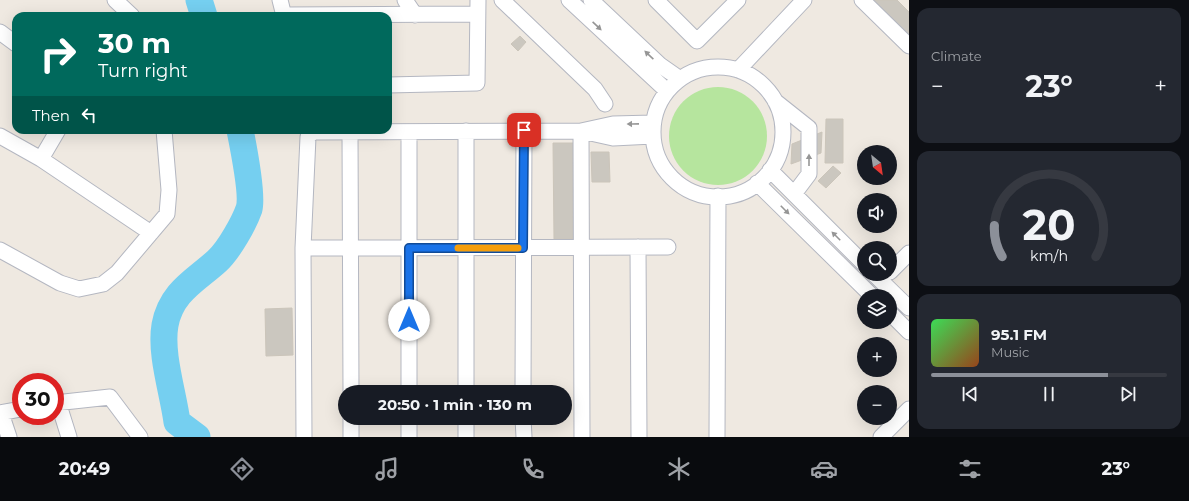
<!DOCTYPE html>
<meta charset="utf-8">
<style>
body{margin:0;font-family:Montserrat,sans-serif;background:#242831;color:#f1f3f6;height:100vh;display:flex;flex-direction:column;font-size:15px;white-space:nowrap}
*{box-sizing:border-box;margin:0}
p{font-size:13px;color:#9ea1a6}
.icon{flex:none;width:22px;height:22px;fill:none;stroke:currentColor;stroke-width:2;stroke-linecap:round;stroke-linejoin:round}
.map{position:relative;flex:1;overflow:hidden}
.drawer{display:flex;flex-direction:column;gap:8px;padding:8px;background:#0d0f14;width:280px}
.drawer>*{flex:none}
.hud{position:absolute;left:12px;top:12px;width:380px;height:122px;border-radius:12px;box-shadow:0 4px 16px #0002;background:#00695c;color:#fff;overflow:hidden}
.needle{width:26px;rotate:151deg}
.fabs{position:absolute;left:857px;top:145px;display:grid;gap:8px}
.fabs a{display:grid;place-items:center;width:40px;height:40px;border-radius:50%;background:#171b24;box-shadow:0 4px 16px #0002;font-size:20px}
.speed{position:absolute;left:12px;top:373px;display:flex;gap:8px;font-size:20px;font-weight:700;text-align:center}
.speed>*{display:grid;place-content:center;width:52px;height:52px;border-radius:50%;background:#171b24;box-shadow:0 4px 16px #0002;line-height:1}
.speed .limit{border:6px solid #d22;background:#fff;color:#111}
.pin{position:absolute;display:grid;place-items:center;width:34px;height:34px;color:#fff;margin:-17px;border-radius:8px;box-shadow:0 2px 6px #0006}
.me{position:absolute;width:44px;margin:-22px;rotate:0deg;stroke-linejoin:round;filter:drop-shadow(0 0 3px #0008)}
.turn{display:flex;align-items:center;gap:14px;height:84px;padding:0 20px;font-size:18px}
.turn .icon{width:52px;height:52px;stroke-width:2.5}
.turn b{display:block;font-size:28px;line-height:34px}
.then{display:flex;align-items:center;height:38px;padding:0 20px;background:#0003;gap:8px;font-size:15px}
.big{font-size:30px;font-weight:700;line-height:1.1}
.drawer .widget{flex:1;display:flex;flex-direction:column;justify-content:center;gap:6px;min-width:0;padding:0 14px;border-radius:12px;background:#242831}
.drawer .dial{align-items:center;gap:0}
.dial svg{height:104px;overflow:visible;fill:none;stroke:#363941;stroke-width:7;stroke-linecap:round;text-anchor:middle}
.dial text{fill:#f1f3f6;stroke:none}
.song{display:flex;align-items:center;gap:12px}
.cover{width:48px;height:48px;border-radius:6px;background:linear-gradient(135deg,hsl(130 70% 55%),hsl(20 70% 35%))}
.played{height:4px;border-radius:2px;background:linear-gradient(90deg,#8c9099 75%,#363941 75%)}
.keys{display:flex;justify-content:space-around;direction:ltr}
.heat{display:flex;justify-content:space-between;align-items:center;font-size:22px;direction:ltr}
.trip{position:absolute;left:338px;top:385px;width:234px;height:40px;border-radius:20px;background:#171b24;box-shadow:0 4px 16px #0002;font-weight:700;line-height:40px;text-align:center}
.tab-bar{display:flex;height:64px;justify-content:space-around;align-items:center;background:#090b0e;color:#9ea1a6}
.tab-bar .icon{width:28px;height:28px}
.tab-bar .active{color:#8c9099}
.tab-bar b{font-size:18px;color:#f1f3f6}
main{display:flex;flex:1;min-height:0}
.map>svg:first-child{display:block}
.green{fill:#b6e59e}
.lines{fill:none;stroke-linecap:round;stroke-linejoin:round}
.river{stroke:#75cff0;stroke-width:27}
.building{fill:#cbc7bf;stroke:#cbc5ba}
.minor-casing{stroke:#b4b7c1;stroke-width:17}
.minor{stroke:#fff;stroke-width:15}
.oneway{fill:#969696}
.route-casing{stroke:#114b97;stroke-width:10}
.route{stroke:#1a73e8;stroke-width:7}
.slow{stroke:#f59e0b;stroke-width:7}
</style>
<main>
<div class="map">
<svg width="909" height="437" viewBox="0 0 909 437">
<rect width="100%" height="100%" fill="#efe9e1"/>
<path class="green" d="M669 136a49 49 0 1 1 98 0a49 49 0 1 1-98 0Z"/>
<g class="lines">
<path class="river" d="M199,0L204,16
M197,437L177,422C173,392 160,354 165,325C171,292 195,281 217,261C229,250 244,223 249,209C253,196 243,145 240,130"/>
</g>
<path class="building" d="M873,0H897L909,12V36Z
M520,36L526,42L518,51L511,44Z
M826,119H843V163H825Z
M822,132L821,153L791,164L792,144Z
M553,143H573V239H554Z
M591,152H609L610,182H592Z
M833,166L841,173L826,188L818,181Z
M292,308L293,355L266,356L265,309Z"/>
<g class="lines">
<g class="minor-casing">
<path id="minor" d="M115,0L132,16
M280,0L284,16
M405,0L415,15
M502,0L595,89L605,104
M569,0L667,91
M591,0L660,65L680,79
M656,0L697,41L738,0
M862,0L909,46
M284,15L477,14
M0,32L16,44
M653 132a65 65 0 1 1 130 0a65 65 0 1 1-130 0Z
M738,70L804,0
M388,85L477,83L478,0
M775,101L809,128V174L794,194
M466,131V392
M581,131L582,437
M350,132L351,392
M409,132V392
M586,132L613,138L653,136
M0,136L41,159L151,233
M41,159L58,130
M770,170L864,264
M757,183L872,296
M638,247L639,437
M303,248L668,247
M0,250L60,283L79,289L103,284L117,273L167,214L169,190L164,130
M890,272L909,253
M874,274L909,308
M890,313L909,332
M523,392L524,130
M58,402L69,437
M55,403L110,397L140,437
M0,413L21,409
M1,413L9,437
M351,418V437
M409,418V437
M466,418V437
M523,418L524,437
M304,437L303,248L308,137L313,132L581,131L613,124L653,123
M717,437L718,196
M881,437L909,409"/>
</g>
<use href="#minor" class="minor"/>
</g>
<defs><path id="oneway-solid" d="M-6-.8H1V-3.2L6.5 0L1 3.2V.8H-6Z"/></defs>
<g class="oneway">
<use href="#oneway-solid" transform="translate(597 26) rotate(43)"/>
<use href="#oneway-solid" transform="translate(649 55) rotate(-137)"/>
<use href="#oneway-solid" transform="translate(633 124) rotate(179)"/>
<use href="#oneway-solid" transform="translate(809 160) rotate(-90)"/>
<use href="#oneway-solid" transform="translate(785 210) rotate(45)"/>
<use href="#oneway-solid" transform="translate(836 236) rotate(-135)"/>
</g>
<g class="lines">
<g class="route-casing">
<path id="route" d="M409,320V248H523L524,130"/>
</g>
<use href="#route" class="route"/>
<path class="slow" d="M458,248H518"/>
</g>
</svg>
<div class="fabs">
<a><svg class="needle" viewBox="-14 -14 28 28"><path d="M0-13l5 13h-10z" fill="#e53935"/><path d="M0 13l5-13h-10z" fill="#9ea1a6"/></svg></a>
<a><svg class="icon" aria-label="sound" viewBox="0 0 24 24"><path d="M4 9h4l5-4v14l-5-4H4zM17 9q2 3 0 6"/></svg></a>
<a><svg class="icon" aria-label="search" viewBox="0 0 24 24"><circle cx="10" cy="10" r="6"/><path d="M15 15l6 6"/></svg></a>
<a><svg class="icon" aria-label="layers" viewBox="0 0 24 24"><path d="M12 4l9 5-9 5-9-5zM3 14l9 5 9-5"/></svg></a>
<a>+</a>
<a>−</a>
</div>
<div class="speed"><div class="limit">30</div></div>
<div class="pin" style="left:524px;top:130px;background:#d93025"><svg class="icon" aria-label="arrive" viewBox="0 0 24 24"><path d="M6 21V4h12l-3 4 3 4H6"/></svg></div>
<svg class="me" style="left:409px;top:320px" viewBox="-20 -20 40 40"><circle r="19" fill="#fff"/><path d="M0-13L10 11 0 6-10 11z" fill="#1a73e8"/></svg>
<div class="trip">20:50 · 1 min · 130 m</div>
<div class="hud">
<div class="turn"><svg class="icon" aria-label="right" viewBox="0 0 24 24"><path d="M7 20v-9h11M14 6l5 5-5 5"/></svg><div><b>30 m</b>Turn right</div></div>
<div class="then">Then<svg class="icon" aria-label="left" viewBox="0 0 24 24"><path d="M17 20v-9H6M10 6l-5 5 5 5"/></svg></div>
</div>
</div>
<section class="drawer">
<div class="widget"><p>Climate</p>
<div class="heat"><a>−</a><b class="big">23°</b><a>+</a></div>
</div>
<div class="widget dial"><svg viewBox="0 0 100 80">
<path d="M14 69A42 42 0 1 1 86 69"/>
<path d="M14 69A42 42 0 0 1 8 45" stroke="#8c9099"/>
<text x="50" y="56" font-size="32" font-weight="700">20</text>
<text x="50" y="72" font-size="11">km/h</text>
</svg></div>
<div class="widget">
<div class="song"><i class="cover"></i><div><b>95.1 FM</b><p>Music</p></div></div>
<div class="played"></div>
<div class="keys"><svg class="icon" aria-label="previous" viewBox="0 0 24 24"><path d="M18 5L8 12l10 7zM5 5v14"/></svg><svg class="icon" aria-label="pause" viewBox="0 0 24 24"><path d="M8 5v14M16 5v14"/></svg><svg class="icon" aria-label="next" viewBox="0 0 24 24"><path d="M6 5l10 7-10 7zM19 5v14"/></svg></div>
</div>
</section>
</main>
<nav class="tab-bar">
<b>20:49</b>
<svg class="icon active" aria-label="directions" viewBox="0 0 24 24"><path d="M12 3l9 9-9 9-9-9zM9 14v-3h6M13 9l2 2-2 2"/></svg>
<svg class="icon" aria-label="music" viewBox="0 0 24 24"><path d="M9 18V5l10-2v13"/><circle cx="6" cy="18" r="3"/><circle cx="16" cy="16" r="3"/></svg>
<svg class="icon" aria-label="phone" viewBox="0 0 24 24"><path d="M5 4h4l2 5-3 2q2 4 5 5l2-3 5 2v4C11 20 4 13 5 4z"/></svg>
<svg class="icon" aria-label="climate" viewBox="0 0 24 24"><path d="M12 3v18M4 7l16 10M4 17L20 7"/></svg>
<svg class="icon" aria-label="car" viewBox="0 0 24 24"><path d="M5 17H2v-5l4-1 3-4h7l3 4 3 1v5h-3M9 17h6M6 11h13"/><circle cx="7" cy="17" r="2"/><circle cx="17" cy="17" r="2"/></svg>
<svg class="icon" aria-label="filters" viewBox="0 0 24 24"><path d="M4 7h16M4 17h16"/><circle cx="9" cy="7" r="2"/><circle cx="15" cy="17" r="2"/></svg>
<b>23°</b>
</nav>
